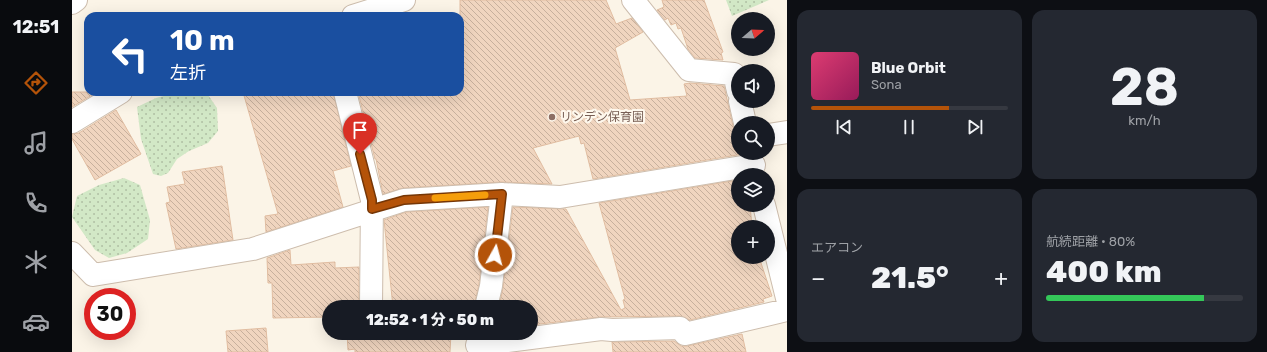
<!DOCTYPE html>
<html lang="ja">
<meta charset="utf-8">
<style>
body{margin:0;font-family:Rubik,"Noto Sans JP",sans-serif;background:#242831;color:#f1f3f6;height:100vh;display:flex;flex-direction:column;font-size:15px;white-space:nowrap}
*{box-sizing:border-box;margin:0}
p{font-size:13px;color:#9ea1a6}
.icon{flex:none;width:22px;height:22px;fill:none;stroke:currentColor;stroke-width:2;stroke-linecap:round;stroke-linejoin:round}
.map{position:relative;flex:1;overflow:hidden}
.side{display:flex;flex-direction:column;gap:10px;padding:10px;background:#0d0f14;width:480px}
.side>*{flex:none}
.guide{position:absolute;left:12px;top:12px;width:380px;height:84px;border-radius:12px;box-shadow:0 4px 16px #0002;background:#1a4fa0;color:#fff;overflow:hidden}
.needle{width:26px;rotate:71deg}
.buttons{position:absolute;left:659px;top:12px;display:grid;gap:8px}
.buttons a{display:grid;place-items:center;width:44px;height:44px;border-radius:50%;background:#171b24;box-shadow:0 4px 16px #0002;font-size:20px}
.speed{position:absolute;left:12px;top:288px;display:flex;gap:8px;font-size:20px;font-weight:700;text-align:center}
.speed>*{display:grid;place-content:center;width:52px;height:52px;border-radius:50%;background:#171b24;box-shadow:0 4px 16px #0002;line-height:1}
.speed .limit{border:6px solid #d22;background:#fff;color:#111}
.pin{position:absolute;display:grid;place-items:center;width:34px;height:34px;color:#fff;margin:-41px -17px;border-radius:50% 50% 50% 0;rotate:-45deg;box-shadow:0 0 4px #0007}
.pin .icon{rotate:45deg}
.me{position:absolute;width:44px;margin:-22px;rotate:7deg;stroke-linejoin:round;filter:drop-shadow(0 0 3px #0008)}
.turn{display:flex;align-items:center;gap:14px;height:84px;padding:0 20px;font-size:18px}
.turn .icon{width:52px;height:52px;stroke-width:2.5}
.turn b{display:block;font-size:28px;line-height:34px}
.big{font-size:30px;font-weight:800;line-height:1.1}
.side .tile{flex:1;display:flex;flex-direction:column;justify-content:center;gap:6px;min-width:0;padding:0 14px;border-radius:12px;background:#242831}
.side .dial{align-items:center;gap:0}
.dial b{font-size:52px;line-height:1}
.song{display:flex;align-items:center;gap:12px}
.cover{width:48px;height:48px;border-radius:6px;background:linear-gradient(135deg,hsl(340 70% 55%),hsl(330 70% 35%))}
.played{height:4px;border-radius:2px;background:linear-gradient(90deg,#b45309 70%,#363941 70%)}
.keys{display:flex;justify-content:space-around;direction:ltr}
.heat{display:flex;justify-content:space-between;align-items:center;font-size:22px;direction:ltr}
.charge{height:6px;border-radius:3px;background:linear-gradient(90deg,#34c759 80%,#363941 0)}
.side .tiles{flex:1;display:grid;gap:10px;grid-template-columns:repeat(2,1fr)}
.trip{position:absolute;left:250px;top:300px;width:216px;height:40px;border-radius:20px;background:#171b24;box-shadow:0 4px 16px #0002;font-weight:800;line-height:40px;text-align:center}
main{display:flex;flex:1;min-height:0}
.tabs{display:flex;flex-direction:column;width:72px;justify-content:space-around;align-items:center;background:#090b0e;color:#9ea1a6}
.tabs .icon{width:28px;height:28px}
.tabs .on{color:#b45309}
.tabs b{font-size:18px;color:#f1f3f6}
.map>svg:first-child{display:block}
.garden{fill:url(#garden-dots)}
.building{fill:url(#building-back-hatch);stroke:#e1bda1}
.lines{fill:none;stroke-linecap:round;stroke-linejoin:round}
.minor-casing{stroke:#cdbdad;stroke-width:24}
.minor{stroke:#fff;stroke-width:22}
.route-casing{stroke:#753606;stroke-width:10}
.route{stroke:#b45309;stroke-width:7}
.slow{stroke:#f59e0b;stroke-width:7}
.education-dot{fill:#8d6e63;stroke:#fef8ed;stroke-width:1.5}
.labels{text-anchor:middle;stroke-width:4;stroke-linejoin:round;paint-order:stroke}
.education-label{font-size:12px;fill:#785e54;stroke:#fef8ed;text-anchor:start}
</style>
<main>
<nav class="tabs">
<b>12:51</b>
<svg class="icon on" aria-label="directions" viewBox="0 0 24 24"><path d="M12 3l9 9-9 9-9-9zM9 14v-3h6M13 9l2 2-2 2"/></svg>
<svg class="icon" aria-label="music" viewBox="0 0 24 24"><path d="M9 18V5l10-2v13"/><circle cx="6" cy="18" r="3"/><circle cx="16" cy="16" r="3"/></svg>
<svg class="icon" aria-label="phone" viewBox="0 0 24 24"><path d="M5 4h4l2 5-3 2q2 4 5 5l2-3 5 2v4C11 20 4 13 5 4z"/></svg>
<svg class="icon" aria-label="climate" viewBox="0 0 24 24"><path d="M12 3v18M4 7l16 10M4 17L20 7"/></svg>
<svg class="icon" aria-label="car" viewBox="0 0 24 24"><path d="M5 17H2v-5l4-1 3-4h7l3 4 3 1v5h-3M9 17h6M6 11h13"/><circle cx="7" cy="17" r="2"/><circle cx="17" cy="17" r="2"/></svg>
</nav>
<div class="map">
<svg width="715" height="352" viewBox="0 0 715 352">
<defs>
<pattern id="garden-dots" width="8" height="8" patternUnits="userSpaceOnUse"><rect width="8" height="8" fill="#d2e8c6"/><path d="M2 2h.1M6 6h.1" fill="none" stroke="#afbfa3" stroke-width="1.8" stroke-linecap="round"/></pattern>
<pattern id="building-back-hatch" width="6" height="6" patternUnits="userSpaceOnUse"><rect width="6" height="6" fill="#f0d5bf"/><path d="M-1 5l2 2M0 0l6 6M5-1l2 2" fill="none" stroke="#c7b09d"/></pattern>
</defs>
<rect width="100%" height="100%" fill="#fbf4e7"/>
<path class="garden" d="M654,0H697L660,16Z
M107,92H134L145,108L146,131L136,143L117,151L105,159L96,173L89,176L81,174L69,139L65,107L84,98Z
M52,178L68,185L78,220L76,239L55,253L37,258L23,250L0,217L5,196L27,185Z"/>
<path class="building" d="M388,0H534L544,24L560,18L571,32L543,48L558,100L615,96L612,84L618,83L652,86L661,126L666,133V153L671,154L521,179L512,143L509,144L507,136L461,148L480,184L429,182L331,188L311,194L304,159H303L286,92H388Z
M590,0H632L651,52L649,53L651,60L623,58L616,49L609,28L606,29L604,23L599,25L596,18L593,20L585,10L592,7Z
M0,92H25L0,107Z
M171,92H261L279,166L261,171L271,207L194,232L193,216L206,214Z
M44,110L69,154L23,180L0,139V134L7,133Z
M150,166L161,240L104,249L94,203L98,202L95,187L113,184L110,172Z
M666,180V205H678L680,227H666V257H687L700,296L691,299L692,302L618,320L608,316L528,317L459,325V307H427L431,288L441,207L494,209L549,310L553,308L551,300L553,299L527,203Z
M416,207L407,284L402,307H321L312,220L334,212Z
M218,250L219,265L263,262V268L287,267V307H257V317L201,318L200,283H196L195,258Z
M194,328L196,352H156L154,331Z
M275,333H379L378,352H283V349L276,350Z
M670,334L674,352H541L540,342L602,341L609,346H615Z"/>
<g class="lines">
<g class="minor-casing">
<path id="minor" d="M561,0L617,70L662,74L666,91
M0,3L4,0
M281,16L332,0
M273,92L300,200L299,307
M668,101L673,123
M0,122L49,92
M696,135L715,132
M692,205L715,298
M0,253L21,275L181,249L332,200L430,194L488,197L682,165
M414,307L419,286L430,194
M405,345L529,329L540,330L608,328L613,334L715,310"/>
</g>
<use href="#minor" class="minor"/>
</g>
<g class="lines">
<g class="route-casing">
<path id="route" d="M288,154L300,200V209L332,200L430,194L423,255"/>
</g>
<use href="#route" class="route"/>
<path class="slow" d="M363,198L413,195"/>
</g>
<circle class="education-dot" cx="480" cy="117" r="4"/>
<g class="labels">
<g class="education-label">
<text x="488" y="121">リンデン保育園</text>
</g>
</g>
</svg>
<div class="buttons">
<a><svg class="needle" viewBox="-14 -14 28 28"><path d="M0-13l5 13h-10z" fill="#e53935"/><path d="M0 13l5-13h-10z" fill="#9ea1a6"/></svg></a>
<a><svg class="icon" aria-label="sound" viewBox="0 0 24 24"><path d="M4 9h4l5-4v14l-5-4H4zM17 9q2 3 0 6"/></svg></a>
<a><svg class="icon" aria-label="search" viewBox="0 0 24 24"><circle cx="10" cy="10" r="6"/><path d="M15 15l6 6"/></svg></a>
<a><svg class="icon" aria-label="layers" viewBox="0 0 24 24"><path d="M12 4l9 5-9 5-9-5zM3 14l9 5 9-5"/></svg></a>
<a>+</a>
</div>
<div class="speed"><div class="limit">30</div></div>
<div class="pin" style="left:288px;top:154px;background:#d93025"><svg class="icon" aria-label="arrive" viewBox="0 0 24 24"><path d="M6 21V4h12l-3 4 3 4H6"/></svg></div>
<svg class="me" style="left:423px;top:255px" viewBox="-20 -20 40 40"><circle r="17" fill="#b45309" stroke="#fff" stroke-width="3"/><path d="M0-11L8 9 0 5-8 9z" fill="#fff"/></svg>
<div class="trip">12:52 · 1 分 · 50 m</div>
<div class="guide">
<div class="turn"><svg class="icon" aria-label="left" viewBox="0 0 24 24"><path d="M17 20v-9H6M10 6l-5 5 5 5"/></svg><div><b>10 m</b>左折</div></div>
</div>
</div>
<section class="side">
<div class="tiles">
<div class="tile">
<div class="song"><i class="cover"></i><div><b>Blue Orbit</b><p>Sona</p></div></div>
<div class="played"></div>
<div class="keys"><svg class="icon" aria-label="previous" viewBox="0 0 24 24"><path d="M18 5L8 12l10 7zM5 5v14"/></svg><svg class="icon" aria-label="pause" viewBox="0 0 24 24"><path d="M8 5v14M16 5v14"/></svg><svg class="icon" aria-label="next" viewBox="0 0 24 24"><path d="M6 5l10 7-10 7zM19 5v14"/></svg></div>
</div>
<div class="tile dial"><b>28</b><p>km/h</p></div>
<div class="tile"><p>エアコン</p>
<div class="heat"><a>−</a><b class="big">21.5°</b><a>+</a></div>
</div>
<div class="tile"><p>航続距離 · 80%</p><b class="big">400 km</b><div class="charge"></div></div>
</div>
</section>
</main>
